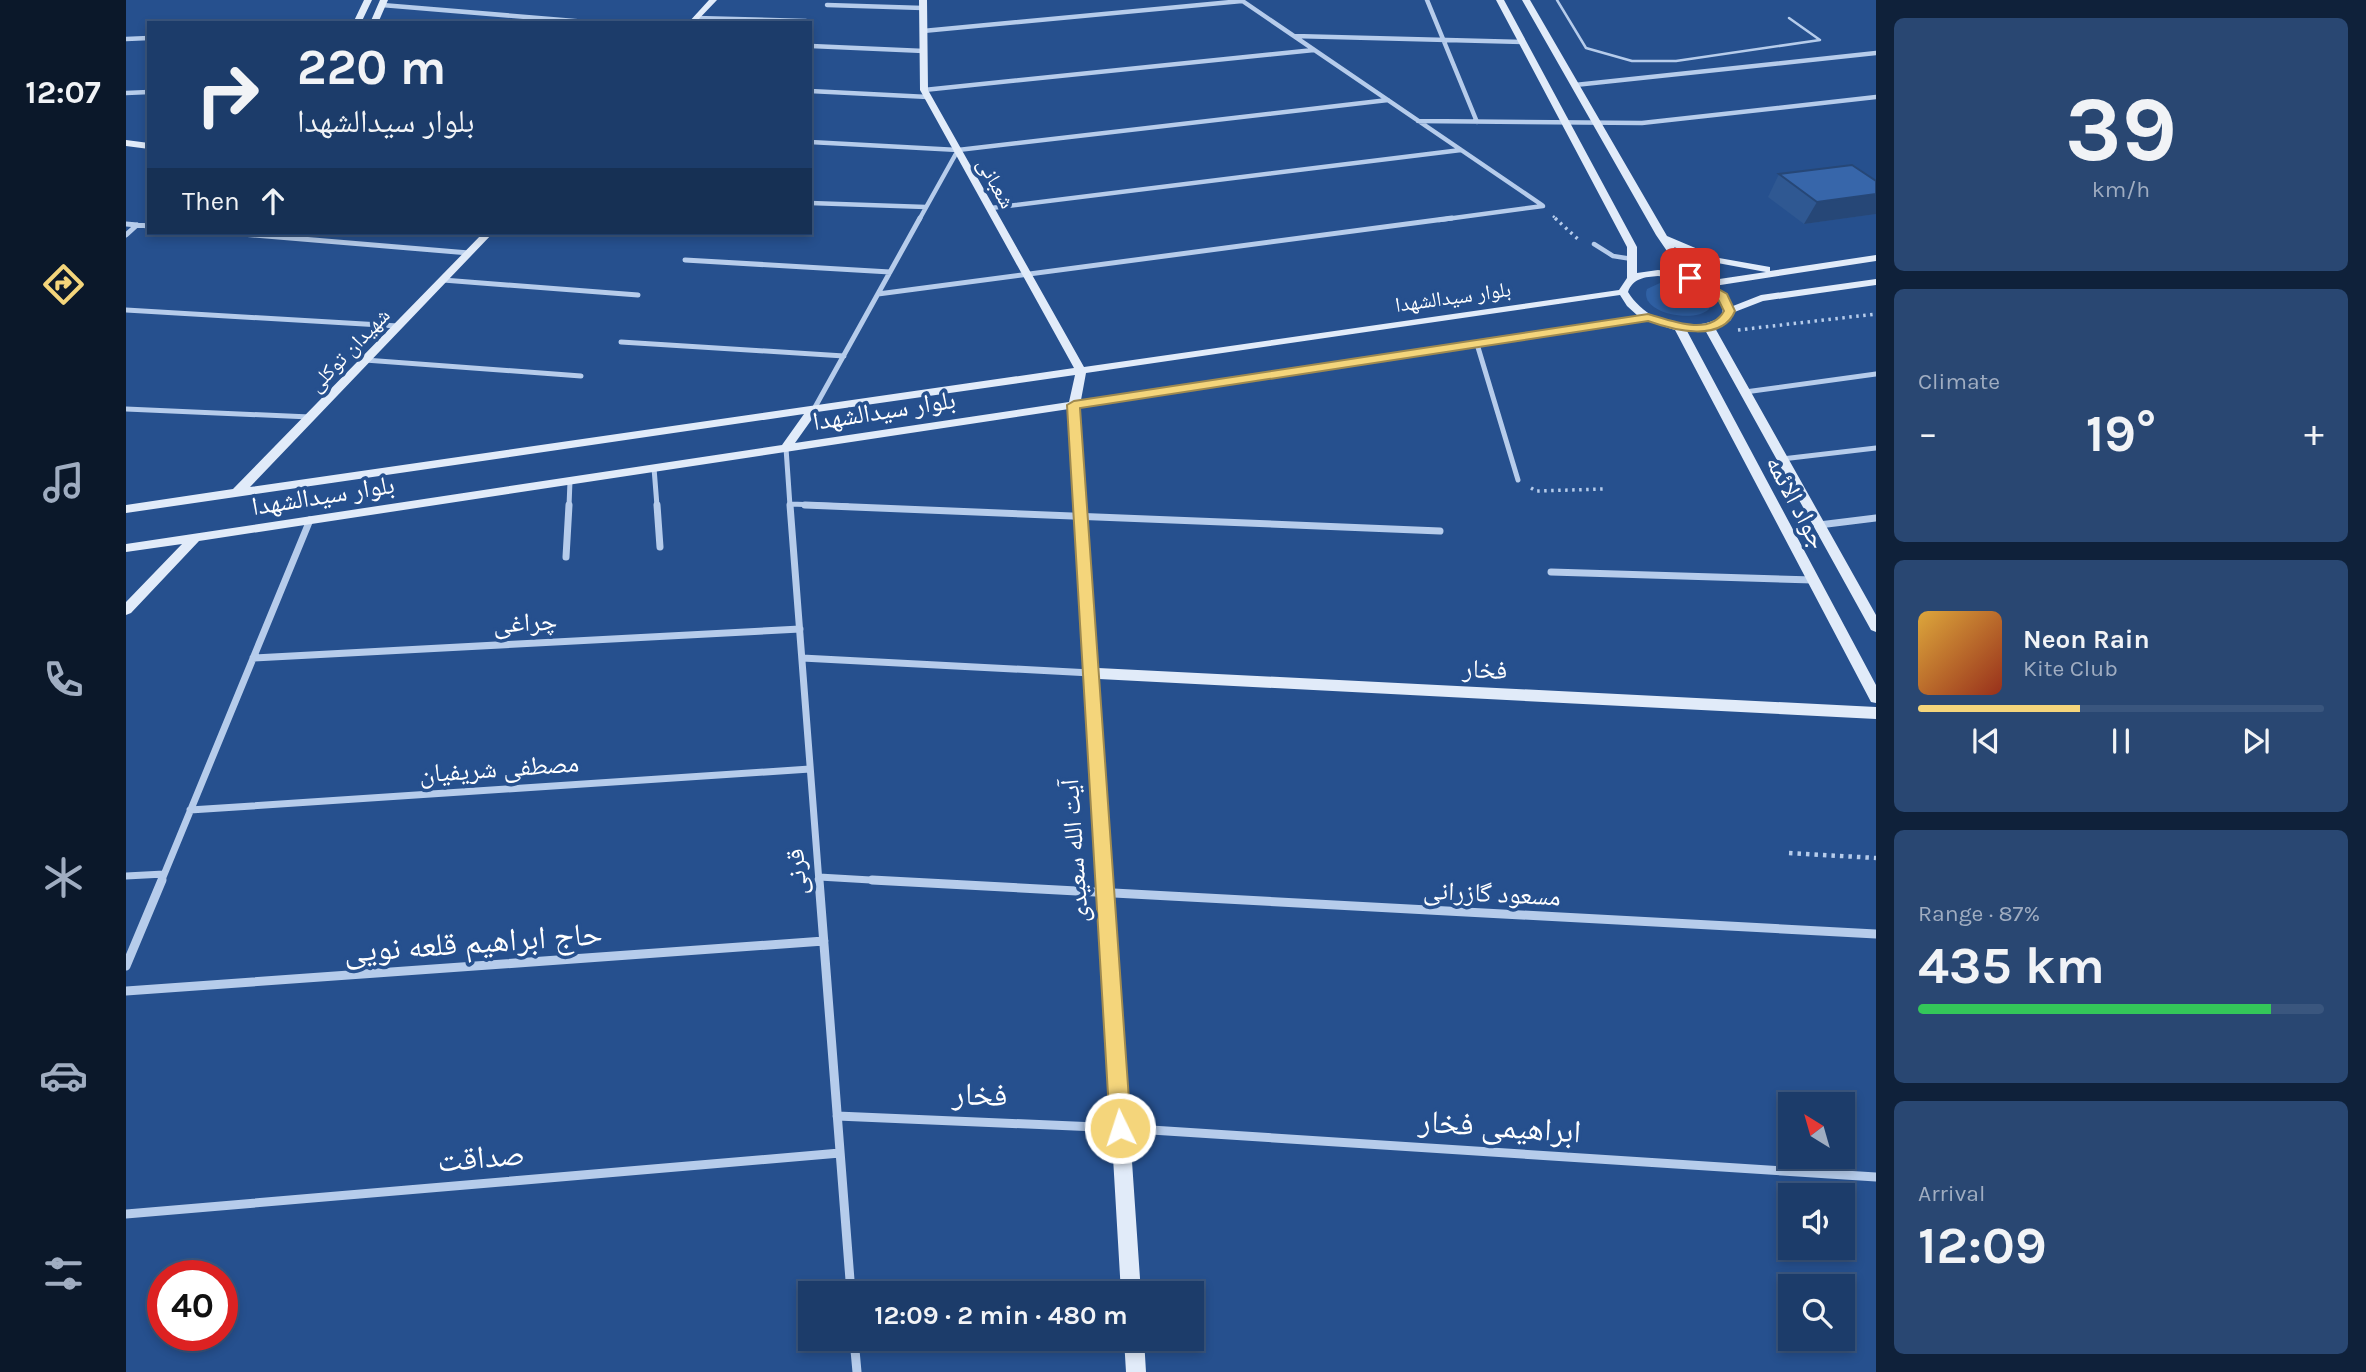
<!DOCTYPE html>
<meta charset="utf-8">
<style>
body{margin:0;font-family:Karla,"Noto Naskh Arabic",sans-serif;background:#294772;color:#f1f3f6;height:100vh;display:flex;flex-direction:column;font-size:26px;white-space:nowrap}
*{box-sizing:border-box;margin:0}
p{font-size:23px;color:#a0adc1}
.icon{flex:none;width:38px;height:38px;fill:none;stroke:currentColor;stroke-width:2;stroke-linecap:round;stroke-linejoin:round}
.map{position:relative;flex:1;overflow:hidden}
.drawer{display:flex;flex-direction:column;gap:18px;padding:18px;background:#0f213a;width:490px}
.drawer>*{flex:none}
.hud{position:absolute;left:21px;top:21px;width:665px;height:214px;border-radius:0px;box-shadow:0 4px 10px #0003,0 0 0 2px #3a567e;background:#1c3c6a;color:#f1f3f6;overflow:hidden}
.needle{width:46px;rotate:323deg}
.controls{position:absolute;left:1652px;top:1092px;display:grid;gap:14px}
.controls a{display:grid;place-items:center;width:77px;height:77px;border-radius:0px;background:#1c3c6a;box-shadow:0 4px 10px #0003,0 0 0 2px #3a567e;font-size:35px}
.speed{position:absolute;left:21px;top:1260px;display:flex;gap:14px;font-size:35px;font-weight:700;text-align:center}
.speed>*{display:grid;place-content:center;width:91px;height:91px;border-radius:50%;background:#1c3c6a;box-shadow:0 4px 10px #0003,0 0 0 2px #3a567e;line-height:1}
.speed .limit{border:10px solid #d22;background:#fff;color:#111}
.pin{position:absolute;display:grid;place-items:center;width:60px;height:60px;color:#fff;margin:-30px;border-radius:14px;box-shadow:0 4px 10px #0006}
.me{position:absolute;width:77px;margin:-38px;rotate:356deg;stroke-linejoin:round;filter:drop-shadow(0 0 5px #0008)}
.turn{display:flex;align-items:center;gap:24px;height:147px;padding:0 35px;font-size:32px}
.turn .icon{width:91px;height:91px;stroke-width:2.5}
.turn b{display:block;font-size:49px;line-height:60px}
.then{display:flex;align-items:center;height:66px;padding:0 35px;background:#0003;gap:14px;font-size:26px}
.big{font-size:52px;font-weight:700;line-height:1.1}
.drawer .tile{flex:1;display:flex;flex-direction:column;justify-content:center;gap:10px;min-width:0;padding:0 24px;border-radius:10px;background:#294772}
.drawer .dial{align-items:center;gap:0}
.dial b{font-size:91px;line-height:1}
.song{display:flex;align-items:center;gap:21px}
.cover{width:84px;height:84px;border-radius:10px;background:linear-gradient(135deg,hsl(40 70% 55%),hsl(10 70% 35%))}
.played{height:7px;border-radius:4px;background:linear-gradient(90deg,#f4d57b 40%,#3a567e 40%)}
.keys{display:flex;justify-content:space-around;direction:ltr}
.heat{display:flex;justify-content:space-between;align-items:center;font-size:38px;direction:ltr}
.charge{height:10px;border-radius:5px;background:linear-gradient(90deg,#34c759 87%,#3a567e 0)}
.trip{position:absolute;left:672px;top:1281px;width:406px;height:70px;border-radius:0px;background:#1c3c6a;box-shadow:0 4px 10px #0003,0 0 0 2px #3a567e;font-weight:700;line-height:70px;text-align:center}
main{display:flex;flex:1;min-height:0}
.tabs{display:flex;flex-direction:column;width:126px;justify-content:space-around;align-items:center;background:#0b182a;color:#a0adc1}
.tabs .icon{width:49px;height:49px}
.tabs .current{color:#f4d57b}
.tabs b{font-size:32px;color:#f1f3f6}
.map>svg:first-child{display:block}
.green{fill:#3061a5}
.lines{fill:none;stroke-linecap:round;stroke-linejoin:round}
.path-far2{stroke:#b6cceb;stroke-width:2.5;stroke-dasharray:2 2.5;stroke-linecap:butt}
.path-far1{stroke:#b6cceb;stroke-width:3.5;stroke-dasharray:2.5 4.5;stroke-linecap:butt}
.path{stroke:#b6cceb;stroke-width:4.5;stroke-dasharray:3.5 5;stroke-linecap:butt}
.lane-far1{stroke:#b6cceb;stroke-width:2.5}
.lane{stroke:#b6cceb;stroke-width:4.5}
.street-far3{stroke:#b6cceb;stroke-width:4.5}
.street-far2{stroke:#b6cceb;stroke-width:5}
.street-far1{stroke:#b6cceb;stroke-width:7}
.street{stroke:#b6cceb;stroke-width:9}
.secondary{fill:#e1ebf9;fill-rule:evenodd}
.wall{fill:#2f5892}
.shaded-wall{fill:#264777}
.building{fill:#3766aa;stroke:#264777;stroke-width:2}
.route{fill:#f4d57b;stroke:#9f8a50;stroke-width:2}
.labels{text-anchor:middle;stroke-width:7;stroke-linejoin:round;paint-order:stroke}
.far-street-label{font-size:21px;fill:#fff;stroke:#26508e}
.street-label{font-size:26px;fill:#fff;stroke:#26508e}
.near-street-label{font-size:32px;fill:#fff;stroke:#26508e}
</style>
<main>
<nav class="tabs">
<b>12:07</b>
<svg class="icon current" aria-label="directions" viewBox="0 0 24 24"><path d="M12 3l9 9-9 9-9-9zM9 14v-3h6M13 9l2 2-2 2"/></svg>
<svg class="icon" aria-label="music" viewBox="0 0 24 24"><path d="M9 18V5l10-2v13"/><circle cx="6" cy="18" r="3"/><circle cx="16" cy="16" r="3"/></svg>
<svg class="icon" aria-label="phone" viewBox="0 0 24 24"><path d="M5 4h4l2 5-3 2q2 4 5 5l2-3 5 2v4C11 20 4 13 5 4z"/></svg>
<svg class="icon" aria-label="climate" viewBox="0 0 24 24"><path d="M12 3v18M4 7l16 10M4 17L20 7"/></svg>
<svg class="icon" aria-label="car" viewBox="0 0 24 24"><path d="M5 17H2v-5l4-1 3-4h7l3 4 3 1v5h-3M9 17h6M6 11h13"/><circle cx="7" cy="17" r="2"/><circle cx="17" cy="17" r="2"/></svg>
<svg class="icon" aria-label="filters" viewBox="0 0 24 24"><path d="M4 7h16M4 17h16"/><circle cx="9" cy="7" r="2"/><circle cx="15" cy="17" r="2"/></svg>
</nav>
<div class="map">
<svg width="1750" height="1372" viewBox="0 0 1750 1372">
<rect width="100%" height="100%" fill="#26508e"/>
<path class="green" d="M1534,283L1566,288L1581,298L1583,309C1568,324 1512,313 1521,289Z"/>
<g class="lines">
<path class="path-far2" d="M1427,216L1431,220"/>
<path class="path-far1" d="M1429,218L1454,241
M1612,330L1750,314
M1405,488L1410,491L1478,489"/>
<path class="path" d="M1663,853L1750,858"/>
<path class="lane-far1" d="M1431,0L1460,48L1506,61H1550L1694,40L1663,18"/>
<path class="lane" d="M1468,244L1487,256L1506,259"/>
<path class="street-far3" d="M1115,0L1416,205
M1301,0L1351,122
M256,5L473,23
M701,5L797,8
M570,18L680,21
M797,31L1116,1
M1168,36L1397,42
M0,39L23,38
M685,46L798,51
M1449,85L1750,53
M798,90L1188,50
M684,91L802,97
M0,93L23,92
M1292,121L1516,123L1750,97
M684,142L832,150L1262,100
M684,203L800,207
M865,208L1335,150
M793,220L832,150
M1313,220L1417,206"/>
<path class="street-far2" d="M0,224L23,226
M104,233L343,253
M0,235L11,225
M559,260L764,272
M317,280L512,295
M752,294L1326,218
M0,310L272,326
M495,342L718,356
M1351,344L1392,480
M239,360L455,376
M1619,392L1750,374
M0,409L184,417
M688,409L794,218
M660,448L664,506
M1656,459L1750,448
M528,468L531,506
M664,504L722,506
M443,506L444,481"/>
<path class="street-far1" d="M531,505L534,547
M664,505L693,882
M679,505L1314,531
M1693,525L1750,518
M440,557L443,505
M1425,572L1687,580
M127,658L674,629
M676,658L965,673
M64,810L684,769
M0,876L38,874
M693,877L779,882
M35,882L184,520"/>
<path class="street" d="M693,880L725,1293
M746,880L1750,934
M0,966L36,880
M0,991L698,941
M711,1116L994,1128L1750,1177
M0,1214L714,1153
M728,1339L731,1372"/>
<path class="secondary" d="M238,0H246L235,23H227Z
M254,0H262L252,23H244Z
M583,0H591L569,23H562Z
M793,0H801L802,90L958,367L1493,290L1501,278V247L1370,0H1378L1511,247V273L1532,270L1556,273L1530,235L1396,0H1404L1541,236L1593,258L1644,267V271L1750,255V261L1588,286L1599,294L1607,306L1635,295L1750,279V285L1637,301L1606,313L1605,320L1589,328L1750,615V632L1745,630L1579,330L1561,331L1750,685V703L1745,702L1549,330L1521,321L954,407L972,668L1750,707V719L973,679L1015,1293H995L943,409L73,541L5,613L0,615V602L56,544L0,552V544L656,445L678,414L0,513V505L107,489L357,233H367L124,487L948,368L794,90ZM1548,247L1586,262L1640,272L1580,281L1568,277ZM1532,276C1557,278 1580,284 1597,304L1596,317C1563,334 1522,324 1502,292C1507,278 1519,277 1532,276ZM1494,295L1501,306L1512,316L955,400L960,373ZM949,375L943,402L669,443L691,412Z
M0,140L23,143V149L0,146Z
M998,1339H1018L1020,1372H1000Z"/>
</g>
<path class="wall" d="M1653,174L1750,181V214L1678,224L1642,197Z"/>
<path class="shaded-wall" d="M1750,194V214L1678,224L1691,202Z"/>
<path class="building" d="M1726,165L1750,181V194L1691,202L1653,174Z"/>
<path class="route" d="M1560,275H1568L1601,294L1609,311C1596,343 1547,330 1522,321L954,408L1005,1128L1002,1135L994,1138L987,1135L984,1128L941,405L948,401L1522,314C1543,320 1584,337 1598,311L1592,299L1560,280Z"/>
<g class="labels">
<g class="far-street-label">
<text transform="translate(870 183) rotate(61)" y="7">شعبانی</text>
<text transform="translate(1327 297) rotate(-8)" y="7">بلوار سیدالشهدا</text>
<text transform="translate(223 350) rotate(-46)" y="7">شهیدان توکلی</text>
</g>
<g class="street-label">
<text transform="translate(758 410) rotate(-9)" y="9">بلوار سیدالشهدا</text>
<text transform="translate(197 495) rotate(-9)" y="9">بلوار سیدالشهدا</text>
<text transform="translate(1671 502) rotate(62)" y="9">جواد الائمه</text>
<text transform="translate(399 622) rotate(-3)" y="9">چراغی</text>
<text transform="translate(1359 669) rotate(3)" y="9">فخار</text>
<text transform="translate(373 768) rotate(-4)" y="9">مصطفی شریفیان</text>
<text transform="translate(948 851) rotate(-94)" y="9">آیت الله سعیدی</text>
<text transform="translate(670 872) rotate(-94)" y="9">قرنی</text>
<text transform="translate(1366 893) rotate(3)" y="9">مسعود گازرانی</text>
</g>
<g class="near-street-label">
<text transform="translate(347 942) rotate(-4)" y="11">حاج ابراهیم قلعه نویی</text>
<text transform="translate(854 1094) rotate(2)" y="11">فخار</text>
<text transform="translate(1374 1126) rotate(4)" y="11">ابراهیمی فخار</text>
<text transform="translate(355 1157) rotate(-5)" y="11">صداقت</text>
</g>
</g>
</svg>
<div class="controls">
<a><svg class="needle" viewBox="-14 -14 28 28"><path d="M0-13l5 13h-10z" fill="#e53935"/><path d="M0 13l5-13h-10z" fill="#a0adc1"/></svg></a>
<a><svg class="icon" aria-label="sound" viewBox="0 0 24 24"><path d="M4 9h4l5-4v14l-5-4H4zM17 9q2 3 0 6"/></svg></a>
<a><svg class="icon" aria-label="search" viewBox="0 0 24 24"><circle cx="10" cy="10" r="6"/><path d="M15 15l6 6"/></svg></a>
</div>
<div class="speed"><div class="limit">40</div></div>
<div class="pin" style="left:1564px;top:278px;background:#d93025"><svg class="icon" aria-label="arrive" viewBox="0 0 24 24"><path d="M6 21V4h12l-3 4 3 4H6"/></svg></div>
<svg class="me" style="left:994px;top:1128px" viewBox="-20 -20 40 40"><circle r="17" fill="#f4d57b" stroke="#fff" stroke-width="3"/><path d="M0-11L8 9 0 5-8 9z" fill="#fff"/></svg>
<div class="trip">12:09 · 2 min · 480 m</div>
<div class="hud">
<div class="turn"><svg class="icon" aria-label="right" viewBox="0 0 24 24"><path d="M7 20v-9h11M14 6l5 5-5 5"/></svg><div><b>220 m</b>بلوار سیدالشهدا</div></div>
<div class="then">Then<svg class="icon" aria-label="ahead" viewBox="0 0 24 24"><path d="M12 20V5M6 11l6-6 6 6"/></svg></div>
</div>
</div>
<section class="drawer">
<div class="tile dial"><b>39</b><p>km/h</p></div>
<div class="tile"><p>Climate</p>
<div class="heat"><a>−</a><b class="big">19°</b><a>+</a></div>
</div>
<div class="tile">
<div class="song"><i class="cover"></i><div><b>Neon Rain</b><p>Kite Club</p></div></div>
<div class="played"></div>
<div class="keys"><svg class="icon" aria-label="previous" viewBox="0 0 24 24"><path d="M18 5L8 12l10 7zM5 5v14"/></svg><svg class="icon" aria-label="pause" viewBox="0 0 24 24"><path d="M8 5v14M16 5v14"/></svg><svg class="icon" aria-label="next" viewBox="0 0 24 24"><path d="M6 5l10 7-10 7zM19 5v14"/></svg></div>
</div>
<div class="tile"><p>Range · 87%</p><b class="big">435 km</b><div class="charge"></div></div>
<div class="tile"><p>Arrival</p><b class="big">12:09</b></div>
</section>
</main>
